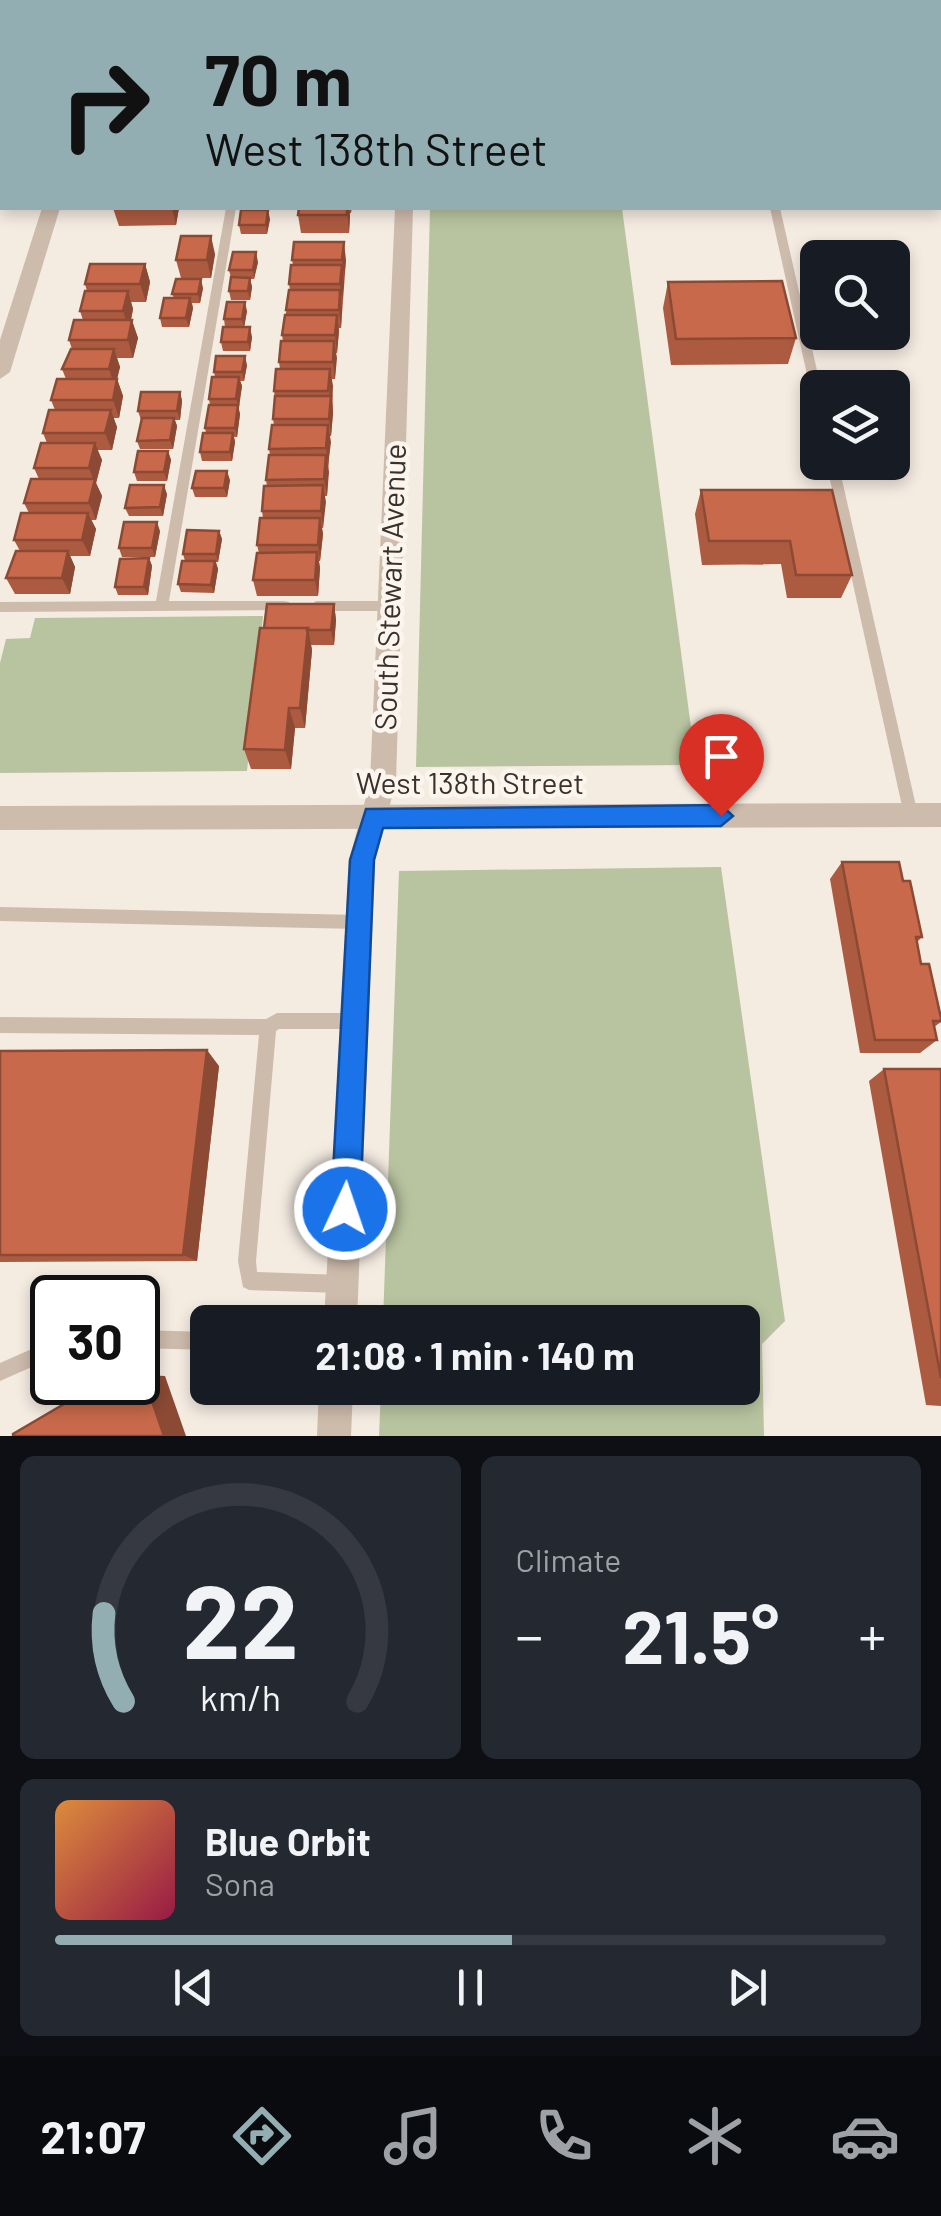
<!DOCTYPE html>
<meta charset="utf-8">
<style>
body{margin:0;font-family:Barlow,sans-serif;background:#242831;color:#f1f3f6;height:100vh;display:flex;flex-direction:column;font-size:38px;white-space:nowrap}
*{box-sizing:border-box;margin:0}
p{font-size:32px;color:#9ea1a6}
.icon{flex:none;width:55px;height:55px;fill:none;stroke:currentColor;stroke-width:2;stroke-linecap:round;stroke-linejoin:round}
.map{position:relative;height:1436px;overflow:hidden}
.drawer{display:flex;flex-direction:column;gap:20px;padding:20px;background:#0d0f14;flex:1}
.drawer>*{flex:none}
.banner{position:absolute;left:0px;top:0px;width:942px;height:210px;box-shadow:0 5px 15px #0003;background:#92aeb2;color:#111;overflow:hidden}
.controls{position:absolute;left:800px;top:240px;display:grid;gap:20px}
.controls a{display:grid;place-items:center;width:110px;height:110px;border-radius:15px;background:#171b24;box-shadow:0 5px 15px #0003;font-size:50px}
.speed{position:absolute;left:30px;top:1275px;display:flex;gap:20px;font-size:50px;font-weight:700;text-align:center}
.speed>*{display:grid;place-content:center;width:130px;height:130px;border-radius:50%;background:#171b24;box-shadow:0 5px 15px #0003;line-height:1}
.speed .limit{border:5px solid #111;border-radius:15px;background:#fff;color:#111}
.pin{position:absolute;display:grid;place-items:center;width:85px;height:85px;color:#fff;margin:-102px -42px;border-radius:50% 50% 50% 0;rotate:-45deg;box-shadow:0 0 10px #0007}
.pin .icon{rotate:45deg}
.me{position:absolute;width:110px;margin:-55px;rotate:3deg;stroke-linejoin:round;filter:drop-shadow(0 0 8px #0008)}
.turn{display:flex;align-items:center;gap:35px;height:210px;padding:0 40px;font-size:45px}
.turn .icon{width:130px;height:130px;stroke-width:2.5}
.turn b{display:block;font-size:70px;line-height:85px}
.big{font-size:75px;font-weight:700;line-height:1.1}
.drawer .tile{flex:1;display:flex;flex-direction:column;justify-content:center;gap:15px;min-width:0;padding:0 35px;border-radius:15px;background:#242831}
.drawer .dial{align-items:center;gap:0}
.dial svg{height:260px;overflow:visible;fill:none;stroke:#363941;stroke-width:7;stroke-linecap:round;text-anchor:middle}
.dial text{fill:#f1f3f6;stroke:none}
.song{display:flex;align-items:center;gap:30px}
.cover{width:120px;height:120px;border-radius:15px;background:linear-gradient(135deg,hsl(30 70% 55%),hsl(340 70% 35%))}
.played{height:10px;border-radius:5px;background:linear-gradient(90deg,#92aeb2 55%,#363941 55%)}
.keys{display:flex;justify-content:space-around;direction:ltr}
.heat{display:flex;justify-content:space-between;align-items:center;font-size:55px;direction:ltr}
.drawer .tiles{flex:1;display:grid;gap:20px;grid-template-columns:1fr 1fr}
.tile:last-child{grid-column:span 2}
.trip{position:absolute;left:190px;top:1305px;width:570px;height:100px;border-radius:15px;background:#171b24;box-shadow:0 5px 15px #0003;font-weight:700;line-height:100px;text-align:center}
.menu{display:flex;height:160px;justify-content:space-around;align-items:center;background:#090b0e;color:#9ea1a6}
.menu .icon{width:70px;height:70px}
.menu .on{color:#92aeb2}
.menu b{font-size:45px;color:#f1f3f6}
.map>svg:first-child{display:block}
.green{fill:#b8c4a0}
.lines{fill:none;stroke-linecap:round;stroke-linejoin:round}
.service{fill:#cdbbac;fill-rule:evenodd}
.minor{fill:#cdbbac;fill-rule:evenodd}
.tertiary{fill:#cdbbac;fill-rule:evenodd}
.wall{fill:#ac5a40}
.shaded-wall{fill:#8c4a34}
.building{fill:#c8694b;stroke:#8c4a34;stroke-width:2.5}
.route{fill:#1a73e8;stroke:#114b97;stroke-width:2.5}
.labels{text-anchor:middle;stroke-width:9;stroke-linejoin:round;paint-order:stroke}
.street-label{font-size:30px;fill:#3b302b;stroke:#fbf5ee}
</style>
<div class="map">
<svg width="941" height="1436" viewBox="0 0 941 1436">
<rect width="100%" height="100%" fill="#f4ebe1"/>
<path class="green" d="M430,208H622L696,765L416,767Z
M263,616L247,771L0,773V663L6,639L30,638L35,618Z
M721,867L785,1321L762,1344L764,1436H379L381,1388H742V1322H383L399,871Z"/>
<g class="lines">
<path class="service" d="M724,0H732L733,2H725Z
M2,128V139L0,140V129Z
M226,208H236L169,601H284L289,602L290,606L289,610L0,612V602L156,601Z
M770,208H780L821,388H818V401L812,397Z
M826,462H838L918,815L916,820L911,822L906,820L904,815Z
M316,601H390L396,606L390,611H316L310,606Z
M0,907L359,915L364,917L367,922L364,927L359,929L0,921Z
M277,1013H354L360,1015L362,1021L360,1027L354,1029H279L276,1031L256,1261L257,1272L341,1275L347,1278L350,1284L347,1290L341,1293L249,1290L243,1287L238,1261L259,1035L0,1033V1017L266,1019Z
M138,1330L208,1332V1350L138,1348Z
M52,1340V1358L0,1381V1363Z"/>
<path class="minor" d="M106,0H122V2H107Z
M406,0H422V2H407Z
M0,166H2V176H0Z
M42,208H60L10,372L0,379V340Z
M395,208H413L396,782L375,860L357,1322H324L349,860L370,782Z
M319,1388H353L351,1436H317Z"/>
<path class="tertiary" d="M941,803V827L0,830V806Z"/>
</g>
<path class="wall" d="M162,0H211L212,2H163Z
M231,0H255L254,2H232Z
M280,0H306L307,1L306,2H281Z
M321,0H367V2H321Z
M113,208H179L176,225L119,226Z
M299,208H352L351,213H350L349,233H301L298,215Z
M270,219L267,234H241L239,225Z
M215,254L211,278H181L176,260Z
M292,260H346L341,328H339L337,353H336L335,379H332L333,413L331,436H330L327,496H325L323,528H322L323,534L320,561H319L320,568L318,596H257L253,580L259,553L257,545L263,518L262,511L267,486L266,480L270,455L269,449L274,425L273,419L275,398L274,391L280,369L279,362L283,341L282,335L290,290L289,284L293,265Z
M258,262L254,279H250L252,287L250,300H231L229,291L231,278L229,270Z
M145,264L150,282L146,302H131L133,309L131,320L138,338L133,358H117L120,367L117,379L123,396L119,418H113L117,427L112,450H97L102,460L96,483L102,496L96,520H91L96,529L90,556H70L75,567L70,594H15L6,578L20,551L14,540L29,513L24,503L39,479L34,468L47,443L43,433L55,410L51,400L66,379L62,369L72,349L69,340L83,320L80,311L87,291L85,284Z
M668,282L796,338L788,364L671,365L663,308Z
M203,288L200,303H192L193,308L189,327H162L160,318L174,298L172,294Z
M247,311L244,327L252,337L250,351H223L221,342L225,327L224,319Z
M247,365L244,381H240L242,386L238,408L240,414L237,437H234L235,442L232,461H202L200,452L206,433L205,428L210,405L209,399L215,377L214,372Z
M180,392L182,401L180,420H175L177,426L173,449H140L137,441L141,420L138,411Z
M168,451L171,460L167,481H137L134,472Z
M230,480L227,497H195L192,488Z
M701,490L852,575L841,598H787L781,564L702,565L695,514Z
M167,494L163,516H129L125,508Z
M160,531L155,557H122L119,548Z
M219,531L222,539L218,562H216L218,569L214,593L181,592L178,584L185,561L183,554Z
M149,558L152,566L148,595H118L115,587Z
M334,604L336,620L334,645H311L312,650L305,728H295L291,769H251L244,749L264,628Z
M842,862L903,881L922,937L917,942L921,964L941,1022L934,1027L937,1040L920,1053H860L830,879Z
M0,1051L219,1066L197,1261L0,1262Z
M884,1069H941V1406L926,1405L869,1081Z"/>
<path class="shaded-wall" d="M172,208H179L176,225Z
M347,208H349L350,216L349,233Z
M268,210L270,219L267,234L266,225Z
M211,236L215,254L211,278L207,260Z
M344,242L346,260L344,278L342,260Z
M256,252L258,262L254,279L253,270Z
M145,264L150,282L146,302L140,284Z
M342,265L344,283L342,302L340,284Z
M250,278L252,287L250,300L248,291Z
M201,279L203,288L200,303L198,294Z
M340,290L342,308L341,328L339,310Z
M128,291L133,309L129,329L123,311Z
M190,298L193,308L189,327L186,318Z
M245,302L247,311L244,328L242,319Z
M337,315L339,332L337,353L335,335Z
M132,320L138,338L133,358L128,340Z
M250,327L252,337L250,351L248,342Z
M334,341L337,358L335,379L333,362Z
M114,349L120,367L117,379L123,396L119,418L113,400L115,387L109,369Z
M245,356L247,365L244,381L242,372Z
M330,369L333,386L332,401L333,413L331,436L329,419Z
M239,377L242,386L239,408L236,399Z
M180,392L182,401L180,420L177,411Z
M238,405L240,414L237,437L235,428Z
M111,410L117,427L112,450L105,433Z
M174,418L177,426L173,449L170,440Z
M328,425L331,442L328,466L326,448Z
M233,433L235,442L232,461L230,452Z
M95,443L102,460L96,483L102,496L96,520L89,503L94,481L89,468Z
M168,451L171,460L167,481L164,472Z
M326,455L329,472L327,496L324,479Z
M227,471L230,480L227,497L224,488Z
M164,485L167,494L163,516L160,507Z
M323,485L326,502L323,528L321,511Z
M88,513L96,529L90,556L82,540Z
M320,518L323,534L320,561L318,545Z
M157,522L160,531L155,557L152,548Z
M219,531L222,539L218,562L216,554Z
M68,551L75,567L70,594L62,578Z
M317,552L320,568L318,596L315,580Z
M149,558L152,566L148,595L144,587Z
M215,561L218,569L214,593L211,585Z
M334,604L336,620L334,645L331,630Z
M308,628L312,650L305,728L300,708Z
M289,708L295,728L291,769L285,750Z
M207,1050L219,1066L197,1261L183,1255Z
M143,1375L165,1376L186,1436H164Z
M98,1384H124L128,1398L103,1399Z"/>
<path class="building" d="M624,0H693V2H625Z
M299,208H347V215H298Z
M241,210H268L266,225H239Z
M181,236H211L207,260H176Z
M294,242H344L342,260H292Z
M233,252H256L253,270H229Z
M90,264H145L140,284H85Z
M291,265H342L340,284H289Z
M231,277L250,278L248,291H229Z
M176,279H201L198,294H172Z
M782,281L796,338L676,339L668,282Z
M289,290H340L339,310H286Z
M85,291H128L123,311H80Z
M164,298H190L186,318H160Z
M227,302H245L242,319H224Z
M285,315H337L335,335H282Z
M74,320H132L128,340H69Z
M223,327H250L248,342H221Z
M281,341H334L333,362H279Z
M71,349H114L109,369H62Z
M216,356H245L242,372H214Z
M276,369H330L328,391H274Z
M212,377H239L236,399H209Z
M57,379H117L113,400H51Z
M141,392H180L177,411H138Z
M275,396H331L329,419H273Z
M209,405H238L235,428H205Z
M49,410H111L105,433H43Z
M142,418H174L170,440L137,441Z
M272,425H328L326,448L269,449Z
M203,433H233L230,452H200Z
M41,443H95L89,468H34Z
M138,451H168L164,472H134Z
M269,455H326L324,479L266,480Z
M196,471H227L224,488H192Z
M31,479H95L89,503H24Z
M130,485H164L160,507L125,508Z
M323,485L321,511H262L264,486Z
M701,490H832L852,575H796L790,541H709Z
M21,513H88L82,540H14Z
M260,518H320L318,545H257Z
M124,522H157L152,548H119Z
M187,530L219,531L216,554H183Z
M16,551H68L62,578H6Z
M317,552L315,580H253L257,553Z
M149,558L144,587H115L120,559Z
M182,561H215L211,585L178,584Z
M267,604H334L331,630H307L308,628H264Z
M260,628H308L300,708H289L285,750L244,749Z
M842,862H899L903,881H910L922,937H916L921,964H929L941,1018V1021H933L937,1040H875Z
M207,1050L183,1255H0V1051Z
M884,1069H941V1378Z
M143,1375L164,1436H13V1434L98,1384L103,1399L130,1382H138V1378Z"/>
<path class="route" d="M721,805L733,816L721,826L383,828L374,860L360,1209L355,1219L345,1223L335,1219L331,1209L350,860L366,809Z"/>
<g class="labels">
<g class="street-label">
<text transform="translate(391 587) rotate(-88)" y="10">South Stewart Avenue</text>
<text x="470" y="794">West 138th Street</text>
</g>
</g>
</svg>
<div class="controls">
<a><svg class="icon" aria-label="search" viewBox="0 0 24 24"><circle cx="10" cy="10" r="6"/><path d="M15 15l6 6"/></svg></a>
<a><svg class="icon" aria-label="layers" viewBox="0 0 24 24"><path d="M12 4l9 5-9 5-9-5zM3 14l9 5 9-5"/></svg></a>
</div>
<div class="speed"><div class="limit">30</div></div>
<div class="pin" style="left:721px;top:816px;background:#d93025"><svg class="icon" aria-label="arrive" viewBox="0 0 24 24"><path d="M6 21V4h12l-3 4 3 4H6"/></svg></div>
<svg class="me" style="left:345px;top:1209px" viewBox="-20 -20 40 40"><circle r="17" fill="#1a73e8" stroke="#fff" stroke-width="3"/><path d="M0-11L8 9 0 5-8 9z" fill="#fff"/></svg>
<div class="trip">21:08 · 1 min · 140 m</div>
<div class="banner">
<div class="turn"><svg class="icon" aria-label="right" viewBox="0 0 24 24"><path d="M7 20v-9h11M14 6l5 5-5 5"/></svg><div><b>70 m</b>West 138th Street</div></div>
</div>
</div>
<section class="drawer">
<div class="tiles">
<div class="tile dial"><svg viewBox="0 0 100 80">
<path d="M14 69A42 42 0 1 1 86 69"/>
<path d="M14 69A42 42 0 0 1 8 42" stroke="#92aeb2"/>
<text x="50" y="56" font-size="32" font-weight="700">22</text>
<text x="50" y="72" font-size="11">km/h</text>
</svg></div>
<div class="tile"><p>Climate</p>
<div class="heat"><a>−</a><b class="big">21.5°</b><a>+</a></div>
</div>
<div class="tile">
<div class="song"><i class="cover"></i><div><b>Blue Orbit</b><p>Sona</p></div></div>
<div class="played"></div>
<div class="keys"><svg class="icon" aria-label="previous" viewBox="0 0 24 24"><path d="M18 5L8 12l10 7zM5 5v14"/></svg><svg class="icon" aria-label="pause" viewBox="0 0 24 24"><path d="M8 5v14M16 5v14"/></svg><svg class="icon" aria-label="next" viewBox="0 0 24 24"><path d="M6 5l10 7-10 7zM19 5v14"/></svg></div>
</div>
</div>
</section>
<nav class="menu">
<b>21:07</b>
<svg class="icon on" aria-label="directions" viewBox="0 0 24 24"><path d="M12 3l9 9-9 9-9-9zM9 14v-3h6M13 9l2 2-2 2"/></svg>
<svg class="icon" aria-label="music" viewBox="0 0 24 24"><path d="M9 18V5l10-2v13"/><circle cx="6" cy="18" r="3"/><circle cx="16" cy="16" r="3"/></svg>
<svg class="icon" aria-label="phone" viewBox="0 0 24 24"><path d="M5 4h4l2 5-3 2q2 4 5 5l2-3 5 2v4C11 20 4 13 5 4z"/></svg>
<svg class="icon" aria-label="climate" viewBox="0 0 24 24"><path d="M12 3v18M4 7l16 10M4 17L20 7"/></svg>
<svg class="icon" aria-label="car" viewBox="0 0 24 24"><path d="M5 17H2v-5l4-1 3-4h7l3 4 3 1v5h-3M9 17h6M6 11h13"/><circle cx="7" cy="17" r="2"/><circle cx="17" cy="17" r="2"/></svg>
</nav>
